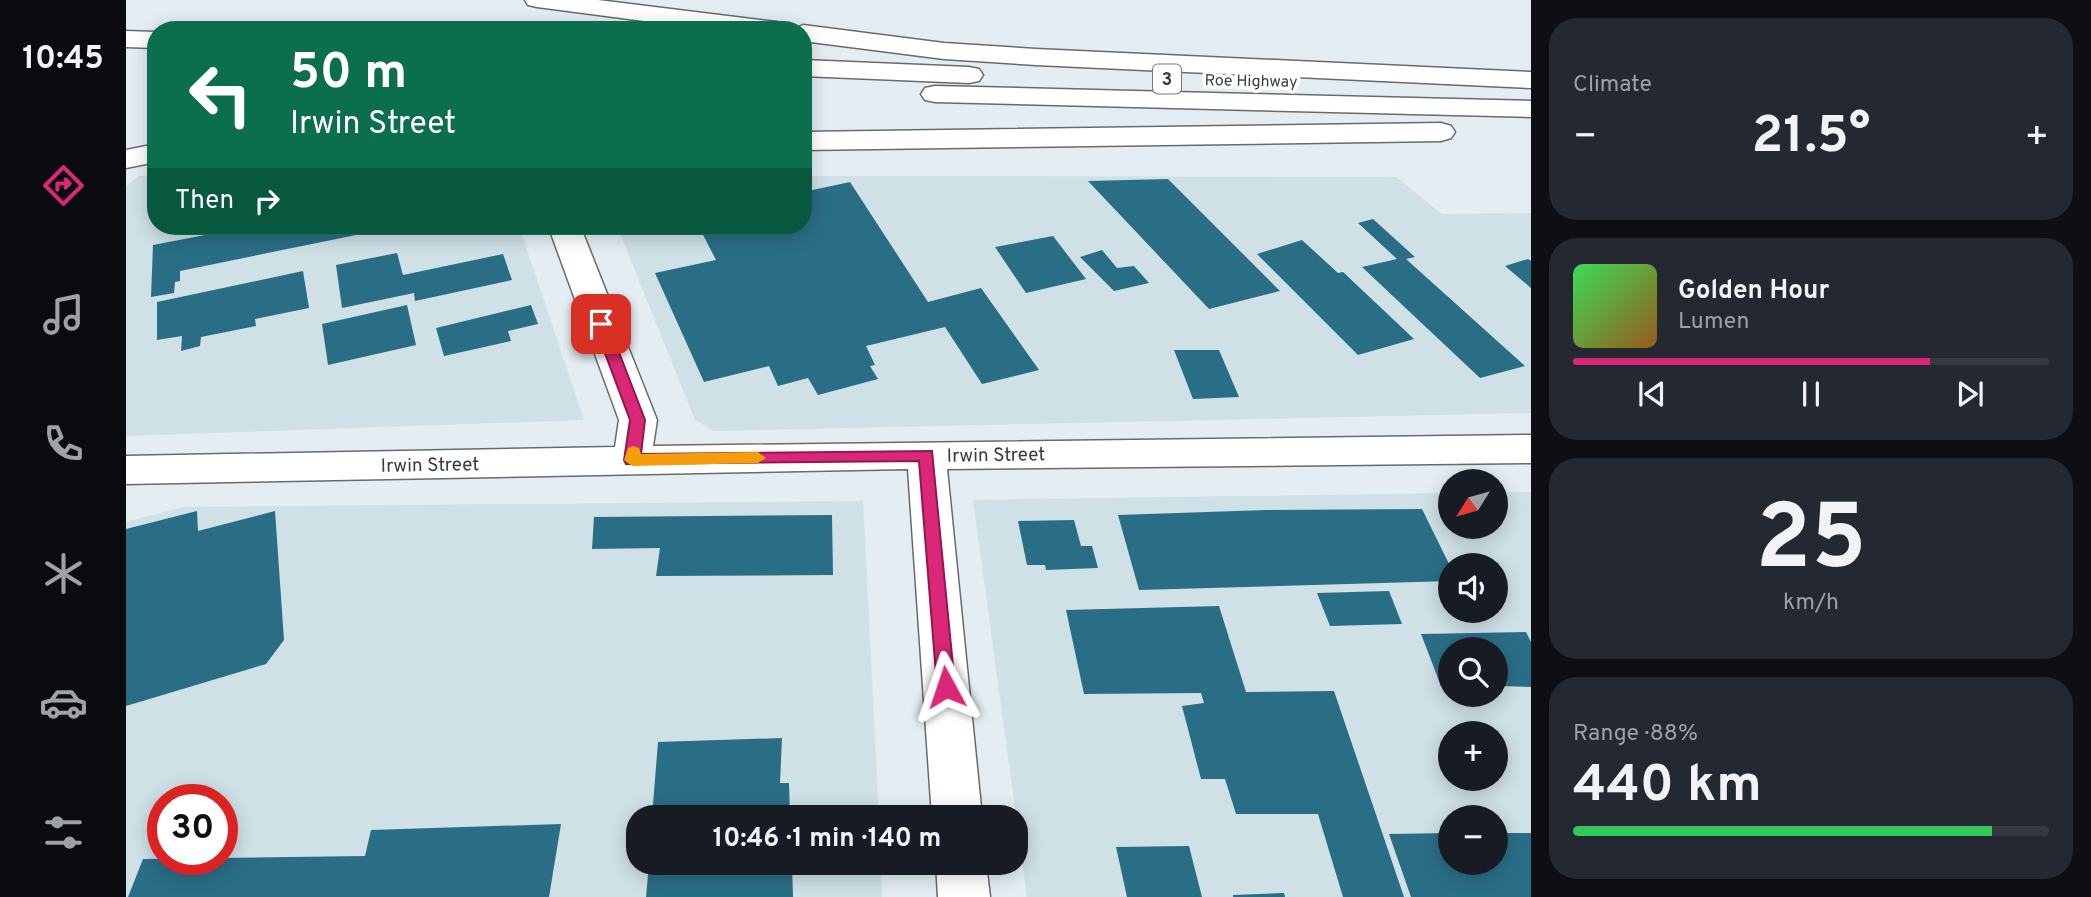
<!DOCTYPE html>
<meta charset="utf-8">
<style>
body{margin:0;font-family:Overpass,sans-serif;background:#242831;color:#f1f3f6;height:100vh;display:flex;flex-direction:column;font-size:26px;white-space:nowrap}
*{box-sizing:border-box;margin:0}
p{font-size:23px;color:#9ea1a6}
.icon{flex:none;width:38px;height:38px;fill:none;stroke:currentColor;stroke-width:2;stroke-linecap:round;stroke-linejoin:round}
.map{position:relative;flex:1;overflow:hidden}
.side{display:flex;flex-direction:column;gap:18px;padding:18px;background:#0d0f14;width:560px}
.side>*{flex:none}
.hud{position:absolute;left:21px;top:21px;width:665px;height:214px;border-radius:28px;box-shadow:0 4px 18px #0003;background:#0b6e4f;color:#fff;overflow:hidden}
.needle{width:46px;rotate:233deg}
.controls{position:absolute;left:1312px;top:469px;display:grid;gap:14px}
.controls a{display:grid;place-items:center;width:70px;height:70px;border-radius:50%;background:#171b24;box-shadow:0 4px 18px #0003;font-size:35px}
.speed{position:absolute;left:21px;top:784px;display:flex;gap:14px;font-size:35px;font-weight:700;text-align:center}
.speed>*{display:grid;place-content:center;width:91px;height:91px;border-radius:50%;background:#171b24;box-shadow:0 4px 18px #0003;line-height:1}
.speed .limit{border:10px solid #d22;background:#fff;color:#111}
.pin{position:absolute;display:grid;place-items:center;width:60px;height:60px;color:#fff;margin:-30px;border-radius:14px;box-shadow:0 4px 10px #0006}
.me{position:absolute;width:77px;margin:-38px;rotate:355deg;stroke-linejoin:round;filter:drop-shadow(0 0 5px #0008)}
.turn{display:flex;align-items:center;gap:24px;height:147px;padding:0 28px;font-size:32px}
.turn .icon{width:91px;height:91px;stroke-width:2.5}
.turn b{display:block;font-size:49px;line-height:60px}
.then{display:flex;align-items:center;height:66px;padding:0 28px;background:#0003;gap:14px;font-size:26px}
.big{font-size:52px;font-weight:700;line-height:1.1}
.side .widget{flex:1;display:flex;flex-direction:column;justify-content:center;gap:10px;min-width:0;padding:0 24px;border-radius:28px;background:#242831}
.side .dial{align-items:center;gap:0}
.dial b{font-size:91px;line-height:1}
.song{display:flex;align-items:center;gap:21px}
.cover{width:84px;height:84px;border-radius:10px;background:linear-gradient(135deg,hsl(130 70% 55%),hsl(30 70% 35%))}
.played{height:7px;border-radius:4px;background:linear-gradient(90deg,#db2777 75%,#363941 75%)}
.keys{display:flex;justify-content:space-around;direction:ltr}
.heat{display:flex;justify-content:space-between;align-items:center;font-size:38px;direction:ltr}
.charge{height:10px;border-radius:5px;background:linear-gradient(90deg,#34c759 88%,#363941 0)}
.trip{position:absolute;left:500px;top:805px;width:402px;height:70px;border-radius:28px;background:#171b24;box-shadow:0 4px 18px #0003;font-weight:700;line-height:70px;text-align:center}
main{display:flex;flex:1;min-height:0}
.tabs{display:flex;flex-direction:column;width:126px;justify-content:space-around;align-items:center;background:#090b0e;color:#9ea1a6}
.tabs .icon{width:49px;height:49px}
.tabs .active{color:#db2777}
.tabs b{font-size:32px;color:#f1f3f6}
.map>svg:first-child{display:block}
.built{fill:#cfe0e7;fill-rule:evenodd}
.building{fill:#2a6e85}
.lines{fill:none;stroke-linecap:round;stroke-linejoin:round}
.street-casing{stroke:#646c6f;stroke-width:3}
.highway-casing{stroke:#646c6f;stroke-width:3}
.street{fill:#fff;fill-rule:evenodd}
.highway{fill:#fff;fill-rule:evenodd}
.route{fill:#db2777;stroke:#8e194d;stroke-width:2}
.slow{fill:#f59e0b}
.labels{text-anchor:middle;stroke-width:7;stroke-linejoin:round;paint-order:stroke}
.far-street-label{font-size:16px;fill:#393d3e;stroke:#fff}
.shield{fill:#fff;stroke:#747778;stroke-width:2}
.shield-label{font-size:18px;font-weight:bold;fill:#393d3e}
.street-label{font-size:19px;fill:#393d3e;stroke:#fff}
</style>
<main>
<nav class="tabs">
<b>10:45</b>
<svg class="icon active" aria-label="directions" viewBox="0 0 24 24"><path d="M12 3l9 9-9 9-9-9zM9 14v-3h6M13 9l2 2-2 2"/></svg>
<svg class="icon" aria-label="music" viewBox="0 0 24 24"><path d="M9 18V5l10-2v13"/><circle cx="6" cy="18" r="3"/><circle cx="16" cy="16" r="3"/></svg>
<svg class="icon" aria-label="phone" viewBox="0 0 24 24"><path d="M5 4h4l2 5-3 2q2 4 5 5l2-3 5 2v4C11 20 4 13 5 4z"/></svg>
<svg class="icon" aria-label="climate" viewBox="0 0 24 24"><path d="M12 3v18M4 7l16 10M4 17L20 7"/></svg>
<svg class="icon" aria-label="car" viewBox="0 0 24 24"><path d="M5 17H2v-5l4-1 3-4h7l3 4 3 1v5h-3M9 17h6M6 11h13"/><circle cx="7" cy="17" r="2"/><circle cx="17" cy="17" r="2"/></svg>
<svg class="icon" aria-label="filters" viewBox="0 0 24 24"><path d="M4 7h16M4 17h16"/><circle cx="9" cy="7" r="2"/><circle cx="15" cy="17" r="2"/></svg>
</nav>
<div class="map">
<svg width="1405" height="897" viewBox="0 0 1405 897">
<rect width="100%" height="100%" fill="#e4eef2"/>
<path class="built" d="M30,175V226H393L458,420L0,436V186L13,176Z
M677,176L1270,177L1316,214L1405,213V413L588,431L569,420L491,226H677Z
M1370,492H1405V897H901L847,500L1325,493V527H1370ZM1325,565H1370V611H1325ZM1325,649H1370V695H1325ZM1325,733H1370V779H1325ZM1325,817H1370V863H1325Z
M737,501L753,817H513V863H755L756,897H0V522L57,507ZM37,800H96V859H37Z"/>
<path class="building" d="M1042,179L1154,291L1083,309L962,181Z
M724,182L802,302L855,288L913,370L856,384L819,327L740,346L749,365L744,366L752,379L692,395L682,378L652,386L643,366L578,382L529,273L590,260L574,229L587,226H677V192Z
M1247,219L1289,257L1280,259L1399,366L1354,378L1236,267L1271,259L1232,223Z
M126,226H234L235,234L54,271V281L49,282L48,293L25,297L27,245Z
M927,236L960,279L900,293L869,247Z
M1176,240L1212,273L1217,272L1288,339L1232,355L1131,254Z
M976,250L991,268L1008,266L1023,283L988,291L954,257Z
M271,253L277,275L377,254L386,280L289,301L288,293L216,308L210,265Z
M1402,259L1405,261V288L1379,266Z
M177,271L183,308L129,319L130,326L75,337L74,346L55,351L56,336L31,340V302Z
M281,305L290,345L202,365L196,324Z
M405,305L412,324L382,331L385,341L318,356L310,328Z
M1048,350H1093L1113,397L1067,399Z
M1296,509L1325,568V581L1013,590L992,515L1140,510Z
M71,511L72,531L149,511L158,640L140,664L0,706V529Z
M706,515L707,575L530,576L534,548L466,549L468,517Z
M948,520L955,546H966L972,568L920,570L919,565H901L892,521Z
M1263,591L1276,624L1204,626L1191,593Z
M1093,606L1120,692L1208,691L1278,897H1217L1192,814H1110L1099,779H1075L1056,706L1078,703L1075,693L958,694L940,610Z
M1400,632L1405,642V687L1370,686V649H1325V686H1315L1295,634Z
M656,738L654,783H663L664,817H526L532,742Z
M435,824L423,897H2L17,859L239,856L245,830Z
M1325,833V863H1370V833H1405V897H1285L1263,834Z
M1063,846L1076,897H1001L990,847Z
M523,863H666L667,897H520Z
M1158,893L1159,897H1107V895Z"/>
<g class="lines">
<g class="street-casing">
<path id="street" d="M425,226H453L455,228L531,420L527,446L1405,435V463L821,469L856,817H806L782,469L0,484V456L489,447L493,420L423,228Z
M810,863H860L864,897H812Z"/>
</g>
<g class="highway-casing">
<path id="highway" d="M399,0H472L651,22L660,25L664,30H587L411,7L402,5Z
M677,25L818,43L910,49L1405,72V88L910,65L818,59L677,41V30H666Z
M0,31L30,32V48L0,47Z
M677,60L843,67L853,69L857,75L853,81L843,83L677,76Z
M809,86L1405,101V117L809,102L799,100L795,94L799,88Z
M1315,123L1325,126L1329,132L1325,138L1315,141L677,150V132Z
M30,144V162L0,168V150Z"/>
</g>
<use href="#street" class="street"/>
<use href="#highway" class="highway"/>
</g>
<path class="route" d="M475,319L482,324L519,420L515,454L806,451L829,687L827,693L820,695L813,693L811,687L793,461L500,464L498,460L504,420L468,324Z"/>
<path class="slow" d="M507,446L513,448L515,454L632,452L640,458L632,463L506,466L498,460L502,448Z"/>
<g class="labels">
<g class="far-street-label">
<text transform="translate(1125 80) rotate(1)" y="6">Roe Highway</text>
</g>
<rect class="shield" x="1027" y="64.5" width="28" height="29" rx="5"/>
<g class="shield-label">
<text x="1041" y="85">3</text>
</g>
<g class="street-label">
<text transform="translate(870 454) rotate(-1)" y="7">Irwin Street</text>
<text transform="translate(304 464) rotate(-1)" y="7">Irwin Street</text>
</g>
</g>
</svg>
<div class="controls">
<a><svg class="needle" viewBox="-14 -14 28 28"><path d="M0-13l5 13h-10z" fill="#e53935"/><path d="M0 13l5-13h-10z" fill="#9ea1a6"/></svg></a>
<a><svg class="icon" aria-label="sound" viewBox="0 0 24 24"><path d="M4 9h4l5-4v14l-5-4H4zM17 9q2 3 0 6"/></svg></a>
<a><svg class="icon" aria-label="search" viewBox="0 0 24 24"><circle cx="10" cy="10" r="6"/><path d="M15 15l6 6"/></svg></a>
<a>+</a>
<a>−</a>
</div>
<div class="speed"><div class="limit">30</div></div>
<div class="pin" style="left:475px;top:324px;background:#d93025"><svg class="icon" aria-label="arrive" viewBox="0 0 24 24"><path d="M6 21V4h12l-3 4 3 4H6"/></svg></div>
<svg class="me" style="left:820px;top:687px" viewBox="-20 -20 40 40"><path d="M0-17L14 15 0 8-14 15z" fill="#db2777" stroke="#fff" stroke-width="4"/></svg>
<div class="trip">10:46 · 1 min · 140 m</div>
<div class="hud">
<div class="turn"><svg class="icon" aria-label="left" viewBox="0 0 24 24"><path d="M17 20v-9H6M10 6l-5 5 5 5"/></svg><div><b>50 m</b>Irwin Street</div></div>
<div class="then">Then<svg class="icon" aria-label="right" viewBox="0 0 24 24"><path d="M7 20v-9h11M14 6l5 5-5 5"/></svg></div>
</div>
</div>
<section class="side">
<div class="widget"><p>Climate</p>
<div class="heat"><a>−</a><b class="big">21.5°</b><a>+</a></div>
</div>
<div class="widget">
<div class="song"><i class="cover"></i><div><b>Golden Hour</b><p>Lumen</p></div></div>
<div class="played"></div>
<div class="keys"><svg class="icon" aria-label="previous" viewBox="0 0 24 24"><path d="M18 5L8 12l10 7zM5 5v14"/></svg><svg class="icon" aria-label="pause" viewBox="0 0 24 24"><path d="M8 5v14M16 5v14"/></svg><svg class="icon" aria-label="next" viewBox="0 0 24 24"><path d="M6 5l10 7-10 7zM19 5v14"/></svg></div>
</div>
<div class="widget dial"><b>25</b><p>km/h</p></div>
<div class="widget"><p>Range · 88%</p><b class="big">440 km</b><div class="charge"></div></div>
</section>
</main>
